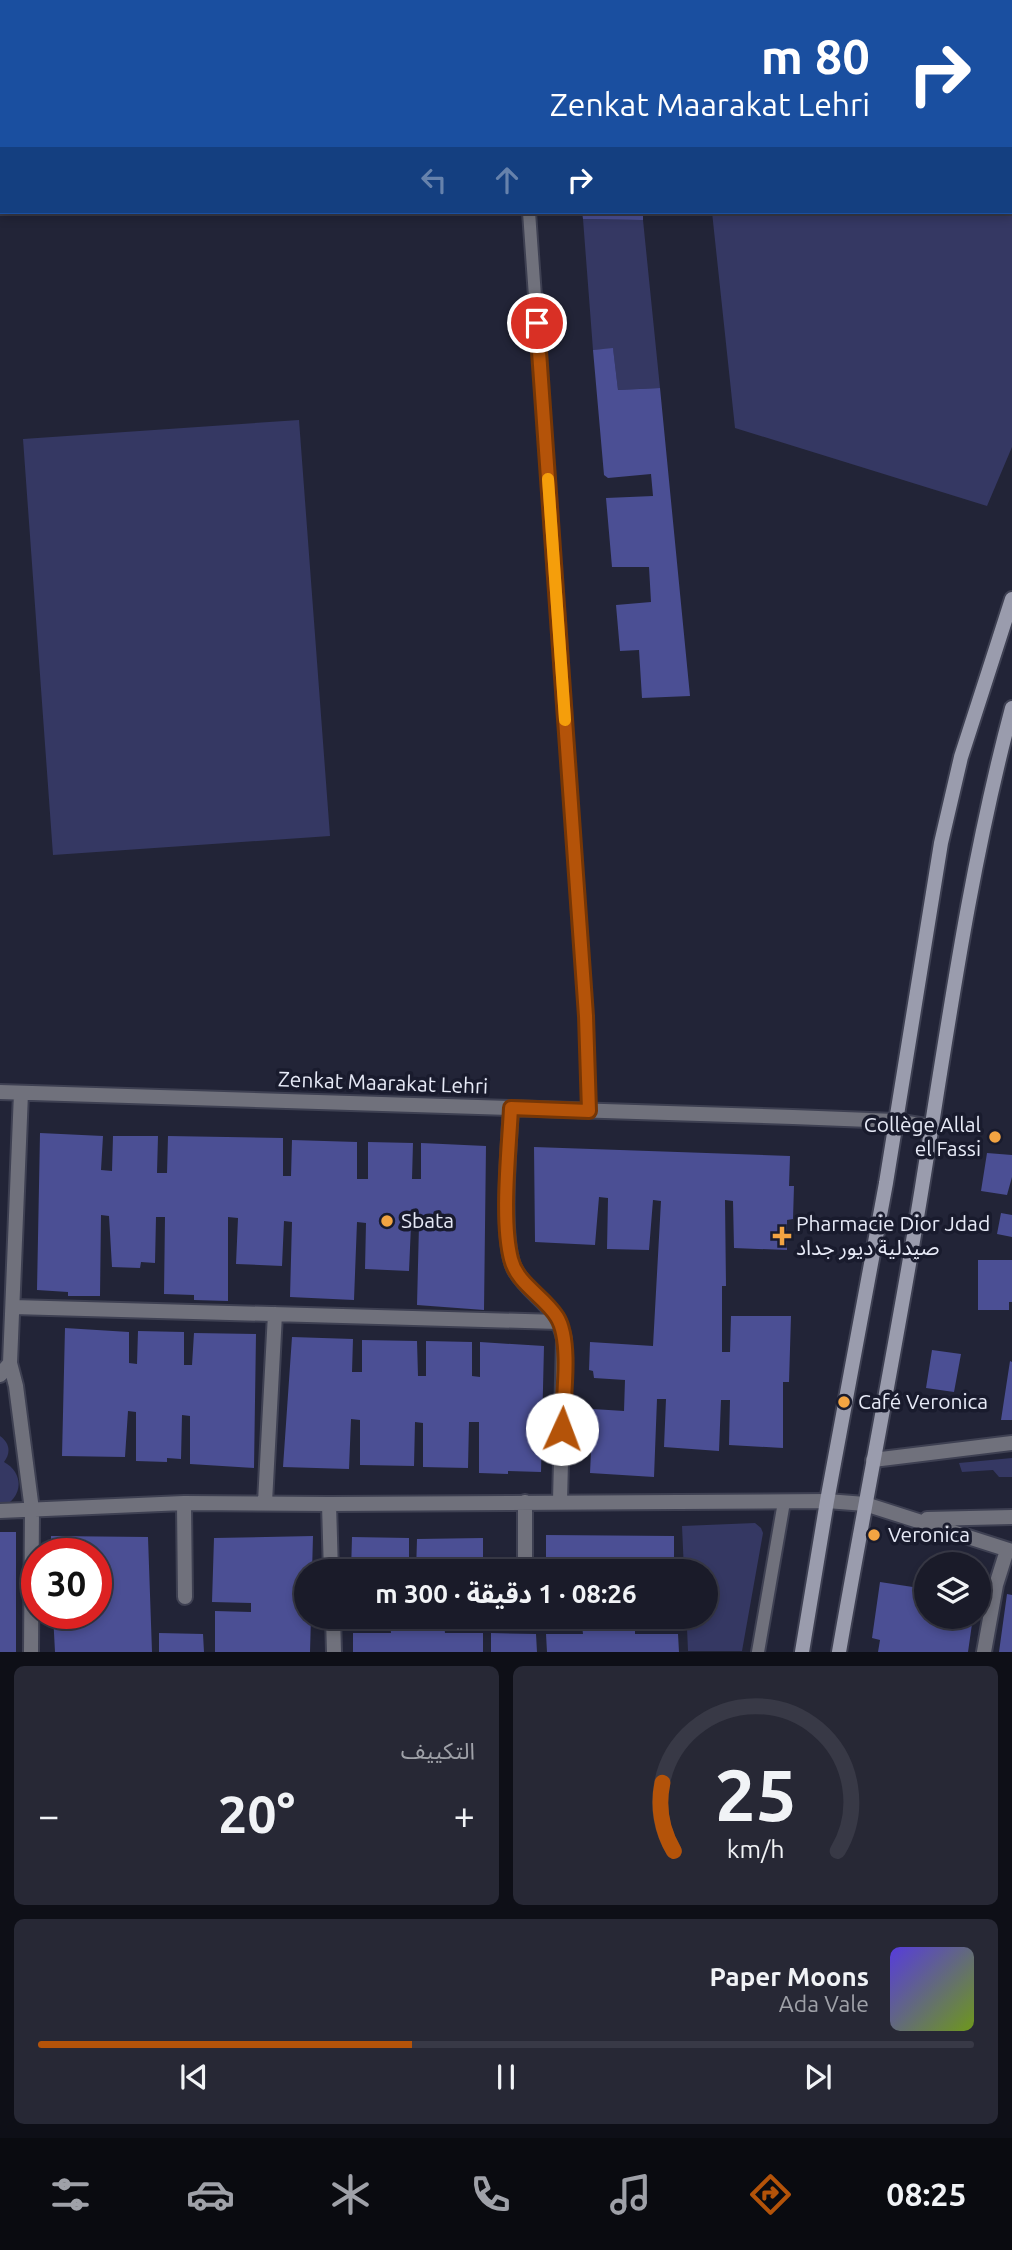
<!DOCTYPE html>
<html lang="ar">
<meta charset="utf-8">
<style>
body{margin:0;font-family:Ubuntu,"Noto Sans Arabic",sans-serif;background:#272835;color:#f1f3f6;direction:rtl;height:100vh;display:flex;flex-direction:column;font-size:26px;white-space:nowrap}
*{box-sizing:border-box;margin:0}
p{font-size:23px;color:#9fa1a8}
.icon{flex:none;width:38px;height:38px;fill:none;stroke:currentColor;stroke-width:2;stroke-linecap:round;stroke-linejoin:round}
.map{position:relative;height:1652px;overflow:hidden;direction:ltr}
.panel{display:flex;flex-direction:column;gap:14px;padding:14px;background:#0e0f17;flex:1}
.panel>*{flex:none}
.banner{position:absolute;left:0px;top:0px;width:1013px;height:214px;box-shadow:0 4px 10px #0003,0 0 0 2px #383946;direction:rtl;background:#1a4fa0;color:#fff;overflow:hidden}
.controls{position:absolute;left:914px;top:1552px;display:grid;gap:14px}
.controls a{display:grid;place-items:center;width:77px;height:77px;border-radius:50%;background:#1a1b29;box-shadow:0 4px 10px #0003,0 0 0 2px #383946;font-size:35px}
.speed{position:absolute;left:21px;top:1538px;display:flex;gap:14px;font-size:35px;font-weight:700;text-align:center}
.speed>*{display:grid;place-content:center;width:91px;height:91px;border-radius:50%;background:#1a1b29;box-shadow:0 4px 10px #0003,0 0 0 2px #383946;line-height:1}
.speed .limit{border:10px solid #d22;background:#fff;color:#111}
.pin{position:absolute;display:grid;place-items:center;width:60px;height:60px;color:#fff;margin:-30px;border:4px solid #fff;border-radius:50%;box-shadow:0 2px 7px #0007}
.me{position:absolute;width:77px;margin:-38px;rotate:2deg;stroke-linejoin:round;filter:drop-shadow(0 0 5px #0008)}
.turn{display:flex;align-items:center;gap:24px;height:147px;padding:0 28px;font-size:32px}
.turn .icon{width:91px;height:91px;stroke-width:2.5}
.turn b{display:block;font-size:49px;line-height:60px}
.lanes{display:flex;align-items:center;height:66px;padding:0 28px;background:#0003;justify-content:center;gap:35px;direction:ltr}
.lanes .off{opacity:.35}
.big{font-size:52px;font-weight:700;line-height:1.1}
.panel .card{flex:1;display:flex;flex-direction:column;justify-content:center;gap:10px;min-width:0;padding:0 24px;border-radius:10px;background:#272835}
.panel .dial{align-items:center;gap:0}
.dial svg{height:182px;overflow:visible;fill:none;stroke:#383946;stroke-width:7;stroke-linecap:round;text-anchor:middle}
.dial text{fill:#f1f3f6;stroke:none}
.song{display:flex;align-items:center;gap:21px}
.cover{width:84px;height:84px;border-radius:10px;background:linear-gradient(135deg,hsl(250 70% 55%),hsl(80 70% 35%))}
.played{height:7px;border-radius:4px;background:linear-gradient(90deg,#b45309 40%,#383946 40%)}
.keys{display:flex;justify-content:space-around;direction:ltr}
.heat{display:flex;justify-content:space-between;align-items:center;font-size:38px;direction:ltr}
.panel .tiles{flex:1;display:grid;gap:14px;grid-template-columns:1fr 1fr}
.card:last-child{grid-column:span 2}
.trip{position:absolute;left:294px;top:1559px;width:424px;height:70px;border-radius:35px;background:#1a1b29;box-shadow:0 4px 10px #0003,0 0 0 2px #383946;font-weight:700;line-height:70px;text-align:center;direction:rtl}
.menu{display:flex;height:112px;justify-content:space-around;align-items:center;background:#0a0b10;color:#9fa1a8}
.menu .icon{width:49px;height:49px}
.menu .active{color:#b45309}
.menu b{font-size:32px;color:#f1f3f6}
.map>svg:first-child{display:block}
.green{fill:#353863}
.building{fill:#4b4f94}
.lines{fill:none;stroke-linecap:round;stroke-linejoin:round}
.lane-casing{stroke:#3e4052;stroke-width:16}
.street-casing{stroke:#3e4052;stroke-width:18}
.secondary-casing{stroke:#3e4052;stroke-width:18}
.lane{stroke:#70717c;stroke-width:12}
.street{stroke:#70717c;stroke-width:14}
.secondary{stroke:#9a9cad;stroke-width:14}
.route-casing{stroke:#753606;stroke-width:18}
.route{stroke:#b45309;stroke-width:12}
.slow{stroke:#f59e0b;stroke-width:12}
.poi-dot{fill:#f3a442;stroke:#191b2d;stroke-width:2.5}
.labels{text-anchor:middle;stroke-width:7;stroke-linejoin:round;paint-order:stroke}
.street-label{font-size:21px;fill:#e7eaf7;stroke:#191b2d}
.poi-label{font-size:21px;fill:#e7eaf7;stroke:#191b2d;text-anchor:start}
</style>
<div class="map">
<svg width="1012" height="1652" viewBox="0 0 1012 1652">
<rect width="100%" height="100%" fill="#222437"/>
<path class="green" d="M690,0H1012V447L987,506L735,428L712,212H1012V2Z
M583,219L643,220L660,388L618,390L613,349L593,350Z
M299,420L330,836L53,855L23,439Z
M0,1436C10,1443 11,1453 4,1462C26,1474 22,1500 0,1508Z
M1012,1458V1477H999L993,1470L962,1472L959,1463Z
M755,1523L761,1528L763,1533L742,1651H688L687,1628L683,1617H705V1572L684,1571L682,1526Z"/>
<path class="building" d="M582,212H643V220L583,219Z
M613,348L618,390L660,388L690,696L642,698L639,650L620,651L616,605L651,602L649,567H612L606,498L653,496L651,474L608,478L604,475L593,350Z
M40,1133L103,1136L101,1170L112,1171L113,1136H158L157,1173H167L168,1136L283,1138V1176H291L292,1140L357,1142V1179H368V1142L413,1143L412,1179H421V1143L486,1146L484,1310L417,1305L419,1225H411L409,1271L365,1269L366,1223L357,1222L354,1300L290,1297L292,1222L284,1221L282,1266L236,1264L238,1218L228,1217V1301L194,1300V1295L164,1294L165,1217H156L155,1263L141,1262L140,1268L112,1267L109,1216L101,1215L100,1296H68V1292L37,1290Z
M534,1147L790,1156L789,1186H794L793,1219L787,1220V1250L734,1248L733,1201L725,1200L726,1286H722V1352H730L731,1316H791L789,1382H783V1448L729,1445L730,1400H721L719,1451L664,1447L666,1399H657L654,1477L590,1473L593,1409L624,1411L625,1380L594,1378L593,1371L589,1370L590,1342L653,1346L661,1201L653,1200L649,1250L607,1249L608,1198L599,1197L595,1245L535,1242Z
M987,1153L1012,1155V1177L1007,1195L981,1191Z
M1001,1213L1012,1215V1237L997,1234Z
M978,1260H1012V1302H1009V1310H978Z
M65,1328L129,1332V1363L137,1364L138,1331L184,1332V1365H192L194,1333L256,1334L254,1468L190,1464V1416L182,1415L181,1459L167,1458V1462L136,1461V1412L128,1411L125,1457L62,1456Z
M292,1337L353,1339L352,1372H362V1340L417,1341L418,1376H426V1341L472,1342V1376L480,1377V1342L544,1346L541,1472L508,1471V1474L479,1473V1422H469L468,1468L423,1467V1423L415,1422L414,1466L360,1465V1420L351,1419L349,1469L283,1467Z
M932,1350L961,1354L954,1392L926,1388Z
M1010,1361L1012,1362V1420H1001Z
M0,1532H16V1652H0Z
M546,1535L674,1536V1572H546Z
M51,1536L148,1537L152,1652H55L53,1614H96V1554H51Z
M313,1536L312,1572H306V1617H311L310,1652H215V1611L251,1612V1603L212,1602L214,1538Z
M352,1537L409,1538V1572H351Z
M483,1538V1572H416L417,1539Z
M880,1582L926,1589V1617H973L968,1652H878L880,1640L872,1638Z
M1007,1594L1012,1595V1652H999Z
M350,1617H483V1624H444L445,1633H483V1652H353V1633H391L390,1623H350Z
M546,1617H679V1625H635V1634H678L679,1652H547L546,1634H583L582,1625L546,1624Z
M159,1633L203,1634L204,1652H159Z
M491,1633L536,1634L537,1652H491Z"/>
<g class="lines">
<g class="lane-casing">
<path id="lane" d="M386,0V2
M515,0V2
M529,212L586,1016L589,1111
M758,1652L784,1502"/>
</g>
<g class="street-casing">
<path id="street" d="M0,1092L793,1117L895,1121L932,1127
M511,1108C509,1144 500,1242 515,1270C531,1298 557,1304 564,1339L560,1501
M13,1307L559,1322
M10,1363L16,1386L32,1510L31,1652
M0,1375L10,1363L21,1093
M873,1460L1012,1443
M265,1502L275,1314
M184,1503L185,1597
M329,1504L331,1572
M0,1511L184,1503L329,1504L827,1501L865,1504L1012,1551
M927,1519L1012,1517
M525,1572V1502
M333,1617L334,1652
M984,1652L996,1585L1007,1550"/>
</g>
<g class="secondary-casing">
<path id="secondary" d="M802,1652L827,1501L886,1183L941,843L961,757L1012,599
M839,1652C866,1496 897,1342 922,1187C948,1026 970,865 1012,708"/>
</g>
<use href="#lane" class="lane"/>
<use href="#street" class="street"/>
<use href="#secondary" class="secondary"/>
</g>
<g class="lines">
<g class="route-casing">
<path id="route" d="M537,323L586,1016L589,1111L511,1108C509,1150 501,1220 511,1259C517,1284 544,1296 557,1317C572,1341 563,1400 562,1429"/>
</g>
<use href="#route" class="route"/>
<path class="slow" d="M548,479L565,720"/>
</g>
<g class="poi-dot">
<circle cx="995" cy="1137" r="7"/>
<circle cx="387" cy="1221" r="7"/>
<path d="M778.5 1225.5h7v7h7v7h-7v7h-7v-7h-7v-7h7z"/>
<circle cx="844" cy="1402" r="7"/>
<circle cx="874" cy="1535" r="7"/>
</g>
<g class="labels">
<g class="street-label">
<text transform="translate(383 1083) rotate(2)" y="7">Zenkat Maarakat Lehri</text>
</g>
<g class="poi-label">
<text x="981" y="1132" text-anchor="end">Collège Allal<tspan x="981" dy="24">el Fassi</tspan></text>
<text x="401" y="1228">Sbata</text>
<text x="796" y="1231">Pharmacie Dior Jdad<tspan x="796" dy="24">صيدلية ديور جداد</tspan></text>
<text x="858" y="1409">Café Veronica</text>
<text x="888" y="1542">Veronica</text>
</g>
</g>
</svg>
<div class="controls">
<a><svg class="icon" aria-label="layers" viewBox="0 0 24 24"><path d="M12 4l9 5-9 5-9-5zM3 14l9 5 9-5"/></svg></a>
</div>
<div class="speed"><div class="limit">30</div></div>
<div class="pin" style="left:537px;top:323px;background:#d93025"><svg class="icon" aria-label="arrive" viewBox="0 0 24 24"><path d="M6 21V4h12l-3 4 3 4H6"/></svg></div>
<svg class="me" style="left:562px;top:1429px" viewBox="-20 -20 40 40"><circle r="19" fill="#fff"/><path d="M0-13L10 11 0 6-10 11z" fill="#b45309"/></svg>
<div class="trip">08:26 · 1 دقيقة · 300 m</div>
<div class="banner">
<div class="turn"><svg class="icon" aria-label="right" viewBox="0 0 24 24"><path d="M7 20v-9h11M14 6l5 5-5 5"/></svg><div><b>80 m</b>Zenkat Maarakat Lehri</div></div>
<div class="lanes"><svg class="icon off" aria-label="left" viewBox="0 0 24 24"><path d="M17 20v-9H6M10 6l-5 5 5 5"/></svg><svg class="icon off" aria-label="ahead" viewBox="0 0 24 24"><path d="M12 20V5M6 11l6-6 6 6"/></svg><svg class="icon" aria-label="right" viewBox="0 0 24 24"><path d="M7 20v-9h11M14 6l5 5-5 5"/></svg></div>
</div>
</div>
<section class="panel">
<div class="tiles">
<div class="card dial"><svg viewBox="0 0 100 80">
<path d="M14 69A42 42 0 1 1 86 69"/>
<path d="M14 69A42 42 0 0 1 9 39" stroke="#b45309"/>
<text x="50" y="56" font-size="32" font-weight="700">25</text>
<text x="50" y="72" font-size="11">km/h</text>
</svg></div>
<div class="card"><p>التكييف</p>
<div class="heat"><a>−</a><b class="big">20°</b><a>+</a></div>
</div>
<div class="card">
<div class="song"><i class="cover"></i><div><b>Paper Moons</b><p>Ada Vale</p></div></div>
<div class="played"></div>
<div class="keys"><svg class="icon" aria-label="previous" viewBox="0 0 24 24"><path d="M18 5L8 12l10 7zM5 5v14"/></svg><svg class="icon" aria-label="pause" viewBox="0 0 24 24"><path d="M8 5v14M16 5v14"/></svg><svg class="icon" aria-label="next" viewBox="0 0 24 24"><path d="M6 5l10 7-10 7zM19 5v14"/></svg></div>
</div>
</div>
</section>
<nav class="menu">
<b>08:25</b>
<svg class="icon active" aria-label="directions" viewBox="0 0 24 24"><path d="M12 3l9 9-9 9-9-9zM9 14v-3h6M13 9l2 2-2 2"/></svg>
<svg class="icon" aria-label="music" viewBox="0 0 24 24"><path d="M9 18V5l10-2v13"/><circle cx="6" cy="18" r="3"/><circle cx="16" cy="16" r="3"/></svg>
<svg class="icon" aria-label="phone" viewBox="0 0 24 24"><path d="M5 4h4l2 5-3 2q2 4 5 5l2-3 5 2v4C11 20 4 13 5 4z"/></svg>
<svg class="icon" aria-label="climate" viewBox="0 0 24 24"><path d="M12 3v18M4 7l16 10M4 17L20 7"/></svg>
<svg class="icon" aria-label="car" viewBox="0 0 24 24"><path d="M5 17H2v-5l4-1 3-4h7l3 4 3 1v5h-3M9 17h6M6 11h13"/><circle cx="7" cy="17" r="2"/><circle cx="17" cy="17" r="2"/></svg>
<svg class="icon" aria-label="filters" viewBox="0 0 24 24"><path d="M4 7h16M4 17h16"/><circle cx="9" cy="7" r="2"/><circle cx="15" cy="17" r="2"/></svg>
</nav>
